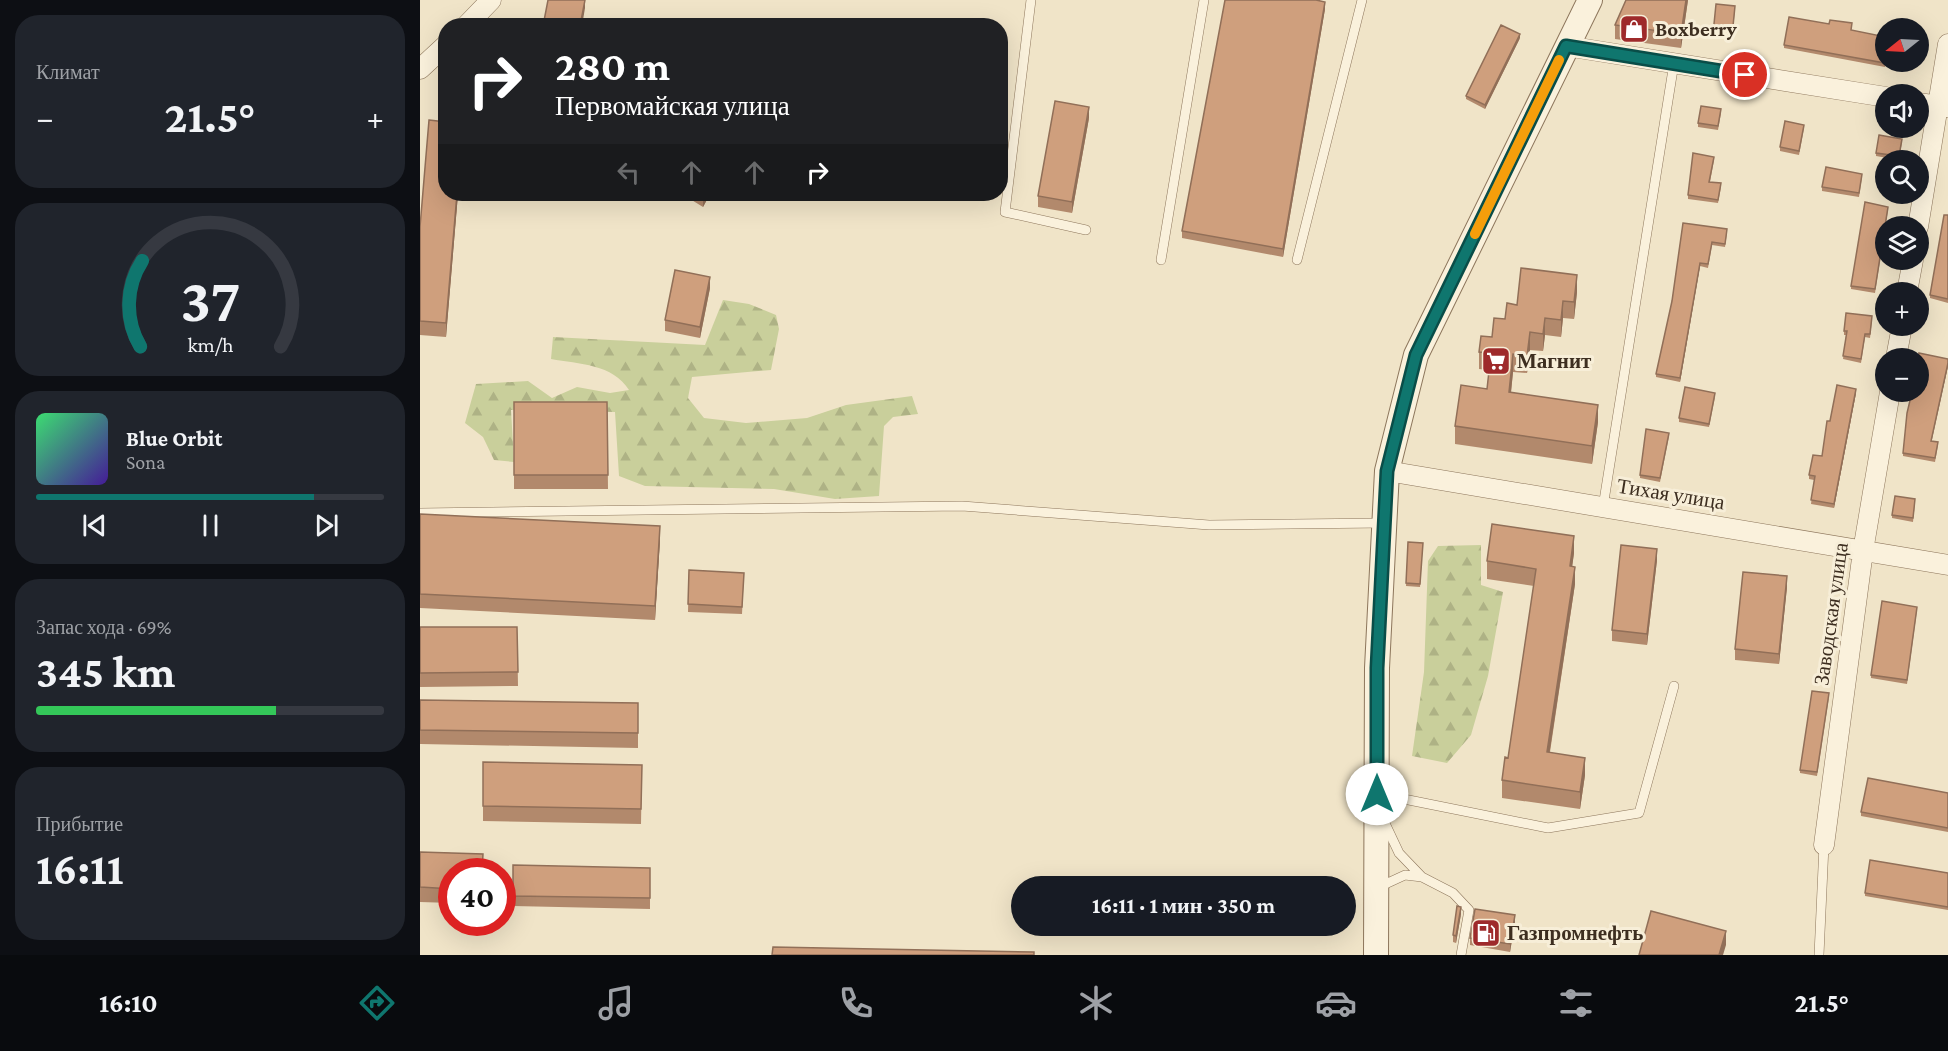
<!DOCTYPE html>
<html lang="ru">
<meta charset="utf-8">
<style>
body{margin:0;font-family:"Crimson Pro",serif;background:#20242c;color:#f1f3f6;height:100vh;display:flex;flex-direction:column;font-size:22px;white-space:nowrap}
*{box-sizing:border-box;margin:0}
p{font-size:20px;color:#9ea1a6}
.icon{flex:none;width:33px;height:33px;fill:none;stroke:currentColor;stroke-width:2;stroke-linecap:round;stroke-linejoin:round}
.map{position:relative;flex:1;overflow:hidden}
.panel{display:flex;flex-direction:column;gap:15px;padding:15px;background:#0d0f14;width:420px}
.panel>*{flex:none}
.top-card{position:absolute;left:18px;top:18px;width:570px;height:183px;border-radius:24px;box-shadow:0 6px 24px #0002;background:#202124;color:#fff;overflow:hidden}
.needle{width:39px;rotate:252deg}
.controls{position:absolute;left:1455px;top:18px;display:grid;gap:12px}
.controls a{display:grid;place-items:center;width:54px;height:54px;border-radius:50%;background:#171b24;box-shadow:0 6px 24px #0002;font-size:30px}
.speed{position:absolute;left:18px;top:858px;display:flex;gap:12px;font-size:30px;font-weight:700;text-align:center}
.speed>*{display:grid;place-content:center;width:78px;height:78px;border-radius:50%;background:#171b24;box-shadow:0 6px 24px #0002;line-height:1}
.speed .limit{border:9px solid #d22;background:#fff;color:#111}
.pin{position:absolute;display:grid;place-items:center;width:51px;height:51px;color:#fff;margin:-26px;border:3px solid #fff;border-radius:50%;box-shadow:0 2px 6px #0007}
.me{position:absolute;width:66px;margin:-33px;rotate:0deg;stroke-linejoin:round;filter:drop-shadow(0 0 4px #0008)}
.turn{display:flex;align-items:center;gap:21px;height:126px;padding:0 18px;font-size:27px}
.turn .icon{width:78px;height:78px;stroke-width:2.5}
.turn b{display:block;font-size:42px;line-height:51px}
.lanes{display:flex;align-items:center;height:57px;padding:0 18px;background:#0003;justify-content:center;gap:30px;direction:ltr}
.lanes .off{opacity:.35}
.big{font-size:45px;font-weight:700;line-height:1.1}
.panel .widget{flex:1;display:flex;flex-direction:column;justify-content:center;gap:9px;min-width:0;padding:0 21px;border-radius:24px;background:#20242c}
.panel .dial{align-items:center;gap:0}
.dial svg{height:156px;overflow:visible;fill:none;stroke:#363941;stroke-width:7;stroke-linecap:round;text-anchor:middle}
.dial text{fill:#f1f3f6;stroke:none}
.song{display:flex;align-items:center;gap:18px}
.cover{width:72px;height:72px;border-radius:9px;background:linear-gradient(135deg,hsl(140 70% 55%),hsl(260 70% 35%))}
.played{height:6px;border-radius:3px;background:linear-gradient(90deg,#0f766e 80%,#363941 80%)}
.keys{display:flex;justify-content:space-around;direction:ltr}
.heat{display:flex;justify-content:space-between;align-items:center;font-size:33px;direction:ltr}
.charge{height:9px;border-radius:4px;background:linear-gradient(90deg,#34c759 69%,#363941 0)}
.trip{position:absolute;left:591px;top:876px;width:345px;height:60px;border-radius:30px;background:#171b24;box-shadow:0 6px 24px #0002;font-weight:700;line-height:60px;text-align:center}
.tabs{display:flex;height:96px;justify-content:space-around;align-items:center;background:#090b0e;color:#9ea1a6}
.tabs .icon{width:42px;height:42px}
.tabs .current{color:#0f766e}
.tabs b{font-size:27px;color:#f1f3f6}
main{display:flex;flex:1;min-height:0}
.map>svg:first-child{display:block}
.forest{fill:url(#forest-firs)}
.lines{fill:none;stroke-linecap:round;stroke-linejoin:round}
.service-casing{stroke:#8d765c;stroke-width:10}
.minor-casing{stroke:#8d765c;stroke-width:21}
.tertiary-casing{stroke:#8d765c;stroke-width:26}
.service{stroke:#faf1dc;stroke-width:9}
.minor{stroke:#faf1dc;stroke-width:20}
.tertiary{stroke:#faf1dc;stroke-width:24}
.wall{fill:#b2896c}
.shaded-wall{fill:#916f58}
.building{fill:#cf9f7d;stroke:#916f58;stroke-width:1.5}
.route-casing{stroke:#0a4d48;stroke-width:15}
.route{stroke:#0f766e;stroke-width:10}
.slow{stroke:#f59e0b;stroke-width:10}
.labels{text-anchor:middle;stroke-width:6;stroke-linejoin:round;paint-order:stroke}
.poi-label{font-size:21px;font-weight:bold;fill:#3d2e20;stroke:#f7eed8;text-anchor:start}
.street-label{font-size:21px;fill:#3d2e20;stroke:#f7eed8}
</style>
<main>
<section class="panel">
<div class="widget"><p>Климат</p>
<div class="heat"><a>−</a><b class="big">21.5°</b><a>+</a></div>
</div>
<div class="widget dial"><svg viewBox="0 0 100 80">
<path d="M14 69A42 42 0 1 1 86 69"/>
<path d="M14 69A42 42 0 0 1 15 25" stroke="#0f766e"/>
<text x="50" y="56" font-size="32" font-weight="700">37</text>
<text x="50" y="72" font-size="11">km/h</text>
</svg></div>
<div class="widget">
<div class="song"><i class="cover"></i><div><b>Blue Orbit</b><p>Sona</p></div></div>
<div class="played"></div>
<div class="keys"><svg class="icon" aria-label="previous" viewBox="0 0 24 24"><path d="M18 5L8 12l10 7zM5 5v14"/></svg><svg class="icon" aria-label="pause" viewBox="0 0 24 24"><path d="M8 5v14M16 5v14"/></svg><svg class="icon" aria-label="next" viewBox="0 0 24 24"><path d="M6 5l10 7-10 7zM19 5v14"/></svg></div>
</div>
<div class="widget"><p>Запас хода · 69%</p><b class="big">345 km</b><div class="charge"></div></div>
<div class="widget"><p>Прибытие</p><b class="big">16:11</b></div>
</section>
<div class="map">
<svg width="1528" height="955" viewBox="0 0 1528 955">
<defs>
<pattern id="forest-firs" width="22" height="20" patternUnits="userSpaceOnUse" patternTransform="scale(1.5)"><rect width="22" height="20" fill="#c9cf9b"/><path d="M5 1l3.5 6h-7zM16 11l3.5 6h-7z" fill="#aeb285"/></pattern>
</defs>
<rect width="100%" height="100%" fill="#f0e4c8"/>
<path class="forest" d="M303,300L329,304L356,315L359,329L351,370L272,377L268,398L284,418L326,423L387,418L426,405L492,396L498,414L473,417L464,426L459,496L415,499L354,489L225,486L199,476L195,412L91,410L94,462L74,460L63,437L45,423L56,384L108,381L132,398L157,387L190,393L209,390C193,364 159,364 131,359L133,337L285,345Z
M1061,545V585L1083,592L1068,676L1051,735L1027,763L992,756L1004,672L1008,561L1018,546Z"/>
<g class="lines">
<g class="service-casing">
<path id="service" d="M611,0L585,212L666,230
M741,260L784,0
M877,260L942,0
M1183,507L1254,63
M0,513L542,506L789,525L962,523
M959,794L1128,828L1219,813L1254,686
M962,817L979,853L1002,877L1033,893L1049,910L1041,955
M959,887L985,875L1002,877
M1399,955L1404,845"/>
</g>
<g class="minor-casing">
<path id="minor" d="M46,26L71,0
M1146,46L1466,97
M0,69L26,45
M1498,103L1528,107
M1498,227L1528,44
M1487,292L1493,260
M1476,358L1482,326
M967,471L1528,565
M1404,845L1443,551L1470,392"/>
</g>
<g class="tertiary-casing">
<path id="tertiary" d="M956,955L957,668L967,471L996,355L1170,0"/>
</g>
<use href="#service" class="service"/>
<use href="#minor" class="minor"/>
<use href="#tertiary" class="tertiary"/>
</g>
<path class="wall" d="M1268,0L1261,48L1195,39V25Z
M905,9L863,257L762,238V231Z
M1315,9L1312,40L1293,37V34Z
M1432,30L1466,62L1465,67L1364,48V45Z
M1100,38L1065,109L1046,99V96Z
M1301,113L1298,130L1278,127V123Z
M669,118L652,213L618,207V196Z
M1384,128L1379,155L1360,151V147Z
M1482,142L1479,160L1456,156V153Z
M1294,160L1290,182L1301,187L1298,203L1268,199V195Z
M1442,177L1439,197L1402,191V187Z
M26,194H38L26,337L0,335V227Z
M262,194H290L283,207Z
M536,194H558V196L551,201L542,200Z
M1468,210L1455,293L1431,289V286Z
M1528,215V303L1510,298V295Z
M1263,223L1307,233L1305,247L1292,245L1288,268L1280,266L1260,382L1236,377V374L1252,301Z
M290,288L280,338L245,331V320Z
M1157,292L1154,319L1143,318L1141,337L1125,335L1123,351L1110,350L1107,373L1093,372L1091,393L1178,422L1172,464L1035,444V426L1067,389L1069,370L1059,369V352L1072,337L1085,319L1097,305Z
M1452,320L1450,338L1445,337L1441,363L1423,359L1426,335H1424V331Z
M1528,359V366L1511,441L1518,445L1515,462L1483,456V453Z
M1436,393L1414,508L1391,504L1394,480L1389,479V475L1402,456L1410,421Z
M1295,397L1289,427L1259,422V418Z
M94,402H187L188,489H94Z
M1249,436L1240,482L1220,478V475Z
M1495,503L1493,522L1472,518V515Z
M0,514L240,540L235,620L0,608Z
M988,542L1003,543L1000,587L986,586Z
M1154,553L1152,566L1155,584L1130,752L1165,775L1160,809L1082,798V780L1088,758L1114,586L1067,579V561Z
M1237,560L1227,645L1192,641V630Z
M269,570L324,573L322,614L268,612Z
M1367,587L1359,664L1315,660V649Z
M1497,610L1487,684L1451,678V675Z
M0,627H97L98,686L0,687Z
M1409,697L1397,776L1380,773V770Z
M0,700L218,703V748L0,744Z
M63,762L222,765L221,824L63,821Z
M1528,793V832L1441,816V812Z
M0,852L63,854L62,872H32V903L0,902Z
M230,868V909L93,906V896Z
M1528,873V910L1445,896V893Z
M1041,914L1036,943L1033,942V935Z
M1095,922L1090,952L1050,945V938Z"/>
<path class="shaded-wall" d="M165,0V8L162,26H160Z
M1266,0H1268L1261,48V34Z
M905,2V9L863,257V249Z
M1100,34V38L1065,109V105Z
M669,107V118L652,213V202Z
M37,194H38L26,337V323Z
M286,194H290L283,207V199Z
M551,194H558V196L551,201Z
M1280,263V266L1260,382V378Z
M1157,275V292L1154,319V302Z
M290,277V288L280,338V327Z
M1143,301V318L1141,337V320Z
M1125,318V335L1123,351V334Z
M1110,332V350L1107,373V356Z
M1093,354V372L1089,410V392Z
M1528,363V366L1511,444V441Z
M1436,389V393L1414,508V504Z
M1178,405V422L1172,464V446Z
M240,526V540L235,620V606Z
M1154,536V553L1150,583V566Z
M1237,549V560L1227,645V634Z
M1155,567V584L1127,769V752Z
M1367,576V587L1359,664V654Z
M1165,758V775L1160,809V792Z
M1041,907V914L1036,943V936Z
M1095,915V922L1090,952V944Z
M1306,931V945L1303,955H1299Z"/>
<path class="building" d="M128,0H165L160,26H123Z
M805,0H896L905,2L863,249L762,231Z
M1206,0H1266L1261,34L1195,25Z
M1296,4L1315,6L1312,36L1293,34Z
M1369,17L1409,24L1410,20L1432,23L1431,30L1466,37L1465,63L1364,45Z
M1081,25L1100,34L1065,105L1046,96Z
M635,101L669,107L652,202L618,196Z
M1281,106L1301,109L1298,126L1278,123Z
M9,120L26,122V194H37L26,323L0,321V227Z
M1365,121L1384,125L1379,151L1360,147Z
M1459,135L1482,139L1479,156L1456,153Z
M1273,153L1294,157L1289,182L1301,183L1298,200L1268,195Z
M1406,167L1442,174L1439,193L1402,187Z
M274,194H286L283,199Z
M1445,202L1468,207L1455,289L1431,286Z
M1524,215H1528V299L1510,295Z
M1263,223L1307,229L1305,244L1292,242L1288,264L1280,263L1260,378L1236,374L1252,301Z
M1101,268L1157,275L1154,302L1143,301L1141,320L1125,318L1123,334L1110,332L1107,356L1093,354L1089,392L1178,405L1172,446L1035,426L1041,385L1067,389L1071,353L1059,352L1061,336L1072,337L1074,318L1085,319L1087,303L1097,305Z
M255,270L290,277L280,327L245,320Z
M1426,313L1452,316L1450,334H1445L1441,359L1423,356L1427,331H1424Z
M1499,353L1528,359V363L1511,441L1518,442L1515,458L1483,453L1487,413L1492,392H1498V358Z
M1417,385L1436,389L1414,504L1391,500L1395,476L1389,475L1393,455L1402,456L1407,421H1410Z
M1265,387L1295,393L1289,424L1259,418Z
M94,402H187L188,475H94Z
M1226,429L1249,433L1240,478L1220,475Z
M1475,496L1495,499L1493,518L1472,515Z
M0,514L240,526L235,606L0,594Z
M1072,524L1154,536L1150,566L1155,567L1127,752L1165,758L1160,792L1082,780L1085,757L1088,758L1116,569L1067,561Z
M988,542L1003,543L1000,584L986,583Z
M1201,545L1237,549L1227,634L1192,630Z
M269,570L324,573L322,607L268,604Z
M1323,572L1367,576L1359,654L1315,649Z
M1462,601L1497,607L1487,680L1451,675Z
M0,627H97L98,672L0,673Z
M1392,691L1409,693L1397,772L1380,770Z
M0,700L218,703V733L0,730Z
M63,762L222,765L221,809L63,806Z
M1448,778L1528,793V828L1441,812Z
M0,852L63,854L62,872H32V889L0,887Z
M1450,860L1528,873V907L1445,893Z
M93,865L230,868V898L93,896Z
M1037,906L1041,907L1036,936L1033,935Z
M1055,909L1095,915L1090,944L1050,938Z
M1231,911L1306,931L1299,955H1219Z
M353,947L614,952V955H352Z"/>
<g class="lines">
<g class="route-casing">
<path id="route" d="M957,794V668L967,471L996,355L1146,46L1325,75"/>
</g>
<use href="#route" class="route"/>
<path class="slow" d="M1055,234L1139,60"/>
</g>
<defs>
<g id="shop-square" transform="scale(1.5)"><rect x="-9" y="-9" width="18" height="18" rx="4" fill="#9e2a2b" stroke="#f7eed8"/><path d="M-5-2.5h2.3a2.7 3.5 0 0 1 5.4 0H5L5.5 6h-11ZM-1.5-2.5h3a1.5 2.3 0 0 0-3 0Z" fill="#fff"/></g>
<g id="supermarket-square" transform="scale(1.5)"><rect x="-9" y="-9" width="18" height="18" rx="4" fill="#9e2a2b" stroke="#f7eed8"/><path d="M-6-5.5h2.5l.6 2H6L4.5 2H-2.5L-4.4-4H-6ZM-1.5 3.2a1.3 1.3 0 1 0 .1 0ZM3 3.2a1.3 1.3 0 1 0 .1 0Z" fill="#fff"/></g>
<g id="fuel-square" transform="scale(1.5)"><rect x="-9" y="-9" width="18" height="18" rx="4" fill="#9e2a2b" stroke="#f7eed8"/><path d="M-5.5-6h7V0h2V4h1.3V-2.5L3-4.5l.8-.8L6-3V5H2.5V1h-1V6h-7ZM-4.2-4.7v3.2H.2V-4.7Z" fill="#fff"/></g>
</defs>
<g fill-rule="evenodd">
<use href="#shop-square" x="1214" y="29"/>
<use href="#supermarket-square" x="1076" y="361"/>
<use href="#fuel-square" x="1066" y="933"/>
</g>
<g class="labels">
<g class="poi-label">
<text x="1235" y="36">Boxberry</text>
<text x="1097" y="368">Магнит</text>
<text x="1087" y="940">Газпромнефть</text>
</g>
<g class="street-label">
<text transform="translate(1251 494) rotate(9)" y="7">Тихая улица</text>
<text transform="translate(1411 614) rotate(-82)" y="7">Заводская улица</text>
</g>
</g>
</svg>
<div class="controls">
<a><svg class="needle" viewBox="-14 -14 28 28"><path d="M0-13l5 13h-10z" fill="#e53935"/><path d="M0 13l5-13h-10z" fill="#9ea1a6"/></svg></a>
<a><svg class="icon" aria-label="sound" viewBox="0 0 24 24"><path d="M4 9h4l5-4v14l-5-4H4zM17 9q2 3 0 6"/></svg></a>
<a><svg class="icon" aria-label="search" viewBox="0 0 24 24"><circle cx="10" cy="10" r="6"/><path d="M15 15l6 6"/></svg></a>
<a><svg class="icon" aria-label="layers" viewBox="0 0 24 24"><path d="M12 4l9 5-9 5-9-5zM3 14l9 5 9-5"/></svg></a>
<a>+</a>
<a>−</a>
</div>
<div class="speed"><div class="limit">40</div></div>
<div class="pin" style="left:1325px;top:75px;background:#d93025"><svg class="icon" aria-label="arrive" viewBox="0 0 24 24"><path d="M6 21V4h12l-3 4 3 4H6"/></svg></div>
<svg class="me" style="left:957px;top:794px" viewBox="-20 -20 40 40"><circle r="19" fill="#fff"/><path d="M0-13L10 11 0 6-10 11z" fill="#0f766e"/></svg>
<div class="trip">16:11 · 1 мин · 350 m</div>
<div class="top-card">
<div class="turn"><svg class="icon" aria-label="right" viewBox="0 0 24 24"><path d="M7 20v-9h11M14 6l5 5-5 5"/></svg><div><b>280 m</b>Первомайская улица</div></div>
<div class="lanes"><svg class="icon off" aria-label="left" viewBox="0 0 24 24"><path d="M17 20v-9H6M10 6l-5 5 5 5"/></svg><svg class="icon off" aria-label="ahead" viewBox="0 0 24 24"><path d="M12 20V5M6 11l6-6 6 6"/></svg><svg class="icon off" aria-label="ahead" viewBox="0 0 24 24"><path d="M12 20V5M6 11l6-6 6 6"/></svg><svg class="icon" aria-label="right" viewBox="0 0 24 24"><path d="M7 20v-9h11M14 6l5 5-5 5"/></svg></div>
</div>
</div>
</main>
<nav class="tabs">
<b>16:10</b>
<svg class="icon current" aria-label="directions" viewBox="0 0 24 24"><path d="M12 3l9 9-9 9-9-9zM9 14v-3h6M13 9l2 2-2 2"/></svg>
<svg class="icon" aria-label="music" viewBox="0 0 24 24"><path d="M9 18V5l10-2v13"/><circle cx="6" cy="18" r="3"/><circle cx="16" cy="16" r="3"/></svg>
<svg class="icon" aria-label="phone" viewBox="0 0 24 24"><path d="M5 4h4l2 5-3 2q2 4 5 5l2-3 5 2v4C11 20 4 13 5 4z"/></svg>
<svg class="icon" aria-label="climate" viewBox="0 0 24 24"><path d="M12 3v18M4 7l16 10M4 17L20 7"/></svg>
<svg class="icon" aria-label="car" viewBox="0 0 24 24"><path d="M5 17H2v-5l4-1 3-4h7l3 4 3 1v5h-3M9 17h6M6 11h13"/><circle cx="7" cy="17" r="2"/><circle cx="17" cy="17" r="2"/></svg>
<svg class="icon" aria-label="filters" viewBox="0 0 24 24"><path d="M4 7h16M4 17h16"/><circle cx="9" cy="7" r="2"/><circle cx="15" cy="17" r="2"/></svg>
<b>21.5°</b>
</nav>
